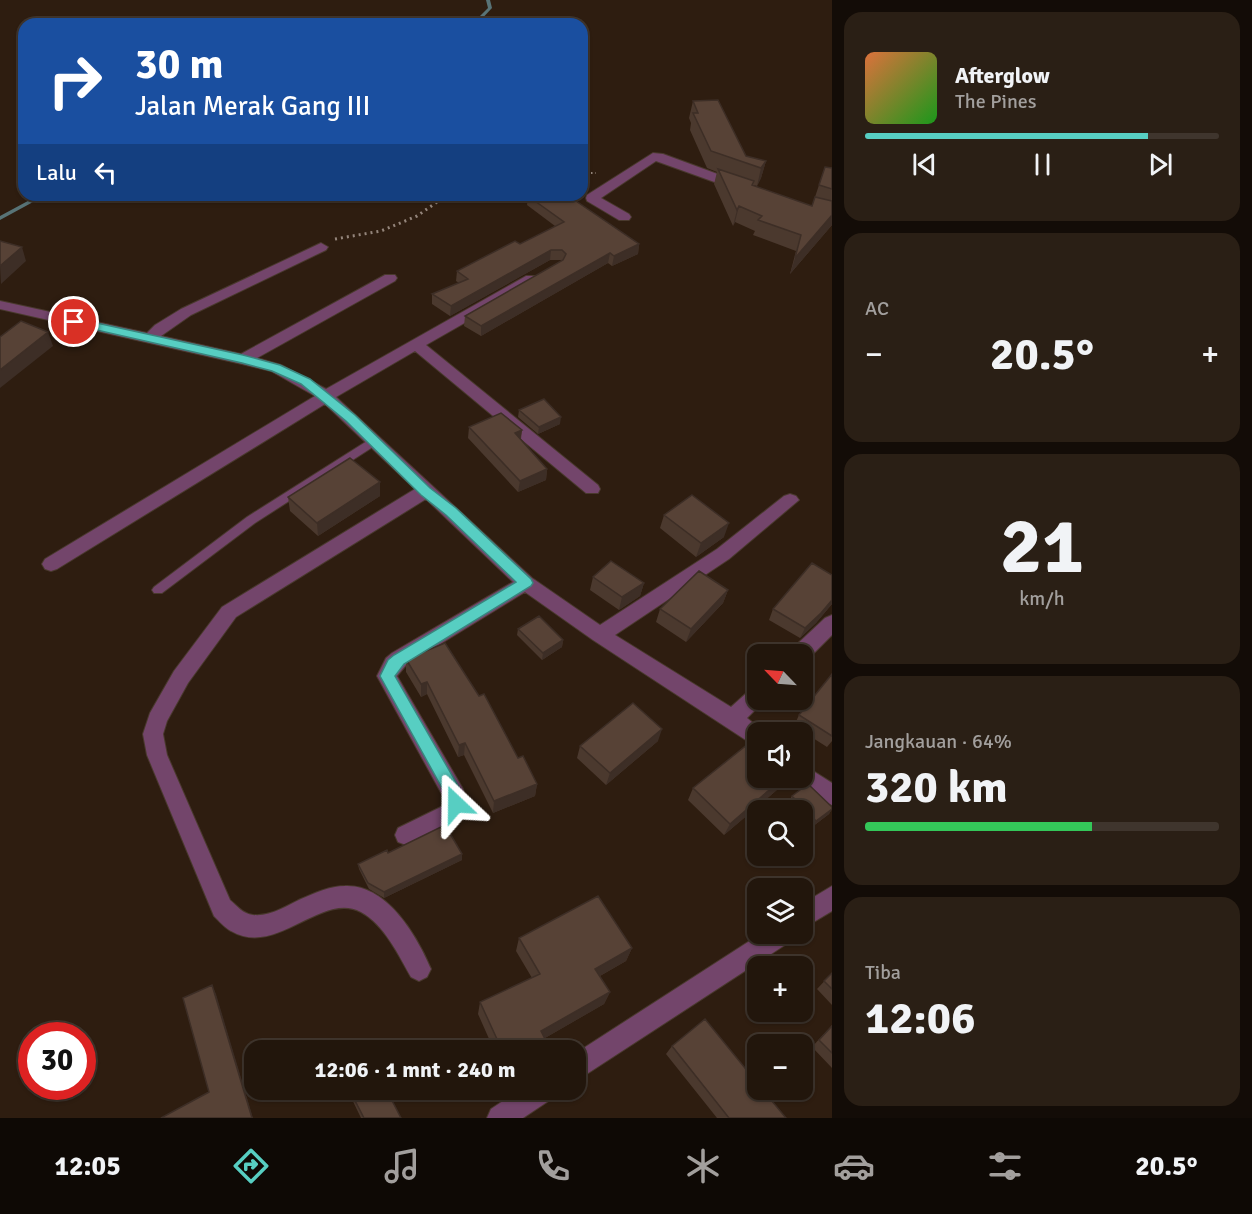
<!DOCTYPE html>
<html lang="id">
<meta charset="utf-8">
<style>
body{margin:0;font-family:Signika,sans-serif;background:#2a1f15;color:#f1f3f6;height:100vh;display:flex;flex-direction:column;font-size:22px;white-space:nowrap}
*{box-sizing:border-box;margin:0}
p{font-size:20px;color:#a29f9d}
.icon{flex:none;width:33px;height:33px;fill:none;stroke:currentColor;stroke-width:2;stroke-linecap:round;stroke-linejoin:round}
.map{position:relative;flex:1;overflow:hidden}
.panel{display:flex;flex-direction:column;gap:12px;padding:12px;background:#130c07;width:420px}
.panel>*{flex:none}
.banner{position:absolute;left:18px;top:18px;width:570px;height:183px;border-radius:18px;box-shadow:0 2px 4px #0004,0 0 0 2px #3f352d;background:#1a4fa0;color:#fff;overflow:hidden}
.needle{width:39px;rotate:295deg}
.buttons{position:absolute;left:747px;top:644px;display:grid;gap:12px}
.buttons a{display:grid;place-items:center;width:66px;height:66px;border-radius:12px;background:#22160c;box-shadow:0 2px 4px #0004,0 0 0 2px #3f352d;font-size:30px}
.speed{position:absolute;left:18px;top:1022px;display:flex;gap:12px;font-size:30px;font-weight:700;text-align:center}
.speed>*{display:grid;place-content:center;width:78px;height:78px;border-radius:50%;background:#22160c;box-shadow:0 2px 4px #0004,0 0 0 2px #3f352d;line-height:1}
.speed .limit{border:9px solid #d22;background:#fff;color:#111}
.pin{position:absolute;display:grid;place-items:center;width:51px;height:51px;color:#fff;margin:-26px;border:3px solid #fff;border-radius:50%;box-shadow:0 2px 6px #0007}
.me{position:absolute;width:66px;margin:-33px;rotate:337deg;stroke-linejoin:round;filter:drop-shadow(0 0 4px #0008)}
.turn{display:flex;align-items:center;gap:21px;height:126px;padding:0 18px;font-size:27px}
.turn .icon{width:78px;height:78px;stroke-width:2.5}
.turn b{display:block;font-size:42px;line-height:51px}
.then{display:flex;align-items:center;height:57px;padding:0 18px;background:#0003;gap:12px;font-size:22px}
.big{font-size:45px;font-weight:800;line-height:1.1}
.panel .tile{flex:1;display:flex;flex-direction:column;justify-content:center;gap:9px;min-width:0;padding:0 21px;border-radius:18px;background:#2a1f15}
.panel .dial{align-items:center;gap:0}
.dial b{font-size:78px;line-height:1}
.song{display:flex;align-items:center;gap:18px}
.cover{width:72px;height:72px;border-radius:9px;background:linear-gradient(135deg,hsl(20 70% 55%),hsl(120 70% 35%))}
.played{height:6px;border-radius:3px;background:linear-gradient(90deg,#57cec2 80%,#3f352d 80%)}
.keys{display:flex;justify-content:space-around;direction:ltr}
.heat{display:flex;justify-content:space-between;align-items:center;font-size:33px;direction:ltr}
.charge{height:9px;border-radius:4px;background:linear-gradient(90deg,#34c759 64%,#3f352d 0)}
.trip{position:absolute;left:244px;top:1040px;width:342px;height:60px;border-radius:18px;background:#22160c;box-shadow:0 2px 4px #0004,0 0 0 2px #3f352d;font-weight:800;line-height:60px;text-align:center}
.dock{display:flex;height:96px;justify-content:space-around;align-items:center;background:#0e0905;color:#a29f9d}
.dock .icon{width:42px;height:42px}
.dock .selected{color:#57cec2}
.dock b{font-size:27px;color:#f1f3f6}
main{display:flex;flex:1;min-height:0}
.map>svg:first-child{display:block}
.lines{fill:none;stroke-linecap:round;stroke-linejoin:round}
.stream{fill:#587376;fill-rule:evenodd}
.service-casing{stroke:#49392d;stroke-width:2}
.minor-casing{stroke:#49392d;stroke-width:2}
.path-far1{stroke:#94857b;stroke-width:2;stroke-dasharray:1.5 3;stroke-linecap:butt}
.path{stroke:#94857b;stroke-width:3;stroke-dasharray:2 4;stroke-linecap:butt}
.service{fill:#73456b;fill-rule:evenodd}
.minor{fill:#73456b;fill-rule:evenodd}
.wall{fill:#4b392e}
.shaded-wall{fill:#3d2e26}
.building{fill:#574236;stroke:#3d2e26;stroke-width:1.5}
.route{fill:#57cec2;stroke:#39867e;stroke-width:1.5}
</style>
<main>
<div class="map">
<svg width="832" height="1118" viewBox="0 0 832 1118">
<rect width="100%" height="100%" fill="#2e1d10"/>
<g class="lines">
<path class="stream" d="M486,0H490L492,8L477,24H472L488,8Z
M39,195H46L0,220V216Z"/>
<g class="service-casing">
<path id="service" d="M375,436L380,440L379,443L255,523L162,593H154L152,590L154,587L247,517Z"/>
</g>
<g class="minor-casing">
<path id="minor" d="M653,153L663,154L742,183L744,186L742,189H734L656,161L601,198L629,214L631,217L629,220H619L587,201L586,198L587,195Z
M321,243L328,247L326,250L191,315L161,336L241,354L385,275H395L397,278L395,281L257,358L281,365L326,389L526,276H536L538,279L536,282L426,345L598,485L600,489L598,493H586L415,351L336,397L532,578L600,625L717,549L784,496L790,494L796,496L799,500L729,559L615,635L731,707L751,689L758,687V699H766L747,718L764,732H758V748L593,640L525,592L406,665L397,676L463,789L467,804L461,819L406,845L398,842L395,835L398,828L445,805L444,798L377,676L386,658L392,653L513,582L426,499L236,617L188,683L167,721L163,734L167,755L230,900C237,906 243,914 253,915C270,917 286,906 301,899C315,893 330,886 345,886C387,884 417,936 431,969L427,977L419,981L411,977C399,956 384,924 361,912C321,891 277,958 231,931C225,928 219,921 214,916L147,755L143,734L150,713L174,671L222,607L415,489L325,404L57,569L51,571L45,569L42,564L45,559L315,396L271,371L242,364L0,309V301L147,333L155,325L181,309Z
M832,615V635L807,660L802,661V654H790L793,648L825,618Z
M802,764L832,783V805L824,802L795,780L793,777H802Z
M832,886V911L802,929V904Z
M762,933H795L791,941L576,1081V1053Z
M521,1089H557L553,1098L523,1118H487L491,1109Z"/>
</g>
<path class="path-far1" d="M582,173H596"/>
<path class="path" d="M335,239L381,231L417,216L447,195"/>
<use href="#service" class="service"/>
<use href="#minor" class="minor"/>
</g>
<path class="wall" d="M693,101L746,156L766,161L761,178L757,186L753,185V186L812,206L825,167L832,168V225L790,274L796,251L753,235L755,231L735,222L733,226L714,184L717,172L707,168L690,130L691,123L689,118Z
M528,196L639,244L638,254L612,266L608,263L481,336L464,326L465,316L562,261L561,260H550L450,316L432,304V294L459,283L456,281L457,271L520,244L555,226L527,205Z
M519,410L560,424L538,434L518,417Z
M469,427L522,430L521,439L547,469L546,480L518,492L468,438Z
M380,496L318,536L290,511L288,497Z
M664,515L724,537L696,557L660,528Z
M832,575V604L816,623L800,638L769,620L773,609Z
M593,577L644,583L640,596L619,610L590,590Z
M728,590L723,603L686,642L656,622L660,609Z
M518,629L563,640L562,647L542,660L517,635Z
M406,659L518,758L537,784L535,796L493,813L464,755L458,757L427,694L421,697L406,672Z
M832,674V741L827,747L794,726L799,715Z
M658,741L606,785L577,758L580,746Z
M693,788L778,789L724,835L688,800Z
M792,796L832,807V809L829,814L812,827L802,817V810H796L788,802Z
M388,853L462,860L384,898L369,889L359,869L358,864Z
M519,938L632,948L626,961L600,976L610,992L604,1004L545,1038V1050H494L478,1014L480,1002L532,978L516,951Z
M832,973V1005L817,989Z
M832,1025V1068L812,1047Z
M672,1046L786,1118H717L666,1054Z
M347,1089H386L401,1118H361Z"/>
<path class="shaded-wall" d="M766,161L761,178L757,186L761,168Z
M739,206L735,222L733,226L737,210Z
M832,215V225L790,274L795,258Z
M639,244L638,254L612,266L614,256Z
M22,247L26,261L1,284L0,266Z
M551,250L550,260L450,316L451,306Z
M610,253L608,263L481,336V326Z
M48,332L53,346L0,388V370Z
M561,417L560,424L538,434L539,427Z
M522,430L520,441L515,433Z
M547,469L546,480L518,492L520,481Z
M380,482V496L318,536L317,523Z
M729,523L724,537L696,557L701,543Z
M644,583L640,596L619,610L622,597Z
M728,590L723,603L686,642L691,629Z
M832,600V604L816,623L800,638L805,628Z
M563,640L562,647L542,660L543,653Z
M427,682V694L421,697V684Z
M662,729L658,741L606,785L610,773Z
M465,743L464,755L458,757L459,745Z
M784,777L778,789L724,835L730,824Z
M537,784L535,796L493,813L494,801Z
M832,809L829,814L812,827L816,821Z
M462,854V860L384,898V892Z
M632,948L626,961L591,981L595,969Z
M212,985L216,994L253,1118H252Z
M610,992L604,1004L538,1042L541,1031Z
M547,1043L545,1050H533Z"/>
<path class="building" d="M718,100L746,156L766,161L761,168L711,151L693,113H698L693,101Z
M825,167L832,168V189L819,185Z
M718,169L754,181L752,185L812,206L815,197L832,201V215L795,258L801,235L758,220L762,216L739,206L737,210Z
M529,195H567L639,244L614,256L610,253L481,326L465,316L563,260L566,254L562,250H551L451,306L432,294L468,279L457,271L515,241L520,244L564,222L528,196Z
M0,241L22,247L0,266Z
M21,321L48,332L0,370V337Z
M544,399L561,417L539,427L519,410Z
M501,413L522,430L515,433L547,469L520,481L469,427Z
M350,458L380,482L317,523L288,497Z
M692,495L729,523L701,543L664,515Z
M611,561L644,583L622,597L593,577Z
M812,563L832,575V600L821,613L805,628L773,609Z
M699,571L728,590L691,629L660,609Z
M539,616L563,640L543,653L518,629Z
M445,643L479,696L484,694L518,758L523,756L537,784L494,801L465,743L459,745L427,682L421,684L406,659Z
M832,674V736L799,715Z
M633,703L662,729L610,773L580,746Z
M748,744L758,753V777H784L730,824L693,788Z
M808,784L832,807V809L816,821L792,796Z
M445,825L462,854L384,892L368,883L358,864L387,850L388,853Z
M598,896L632,948L595,969L610,992L541,1031L547,1043L533,1050H502L480,1002L540,974L519,938Z
M832,973V989L824,981Z
M212,985L252,1118H161L209,1092L183,998Z
M705,1019L758,1084V1089H762L786,1118H729L672,1046Z
M832,1026V1053L819,1040Z
M361,1041L366,1050H346Z
M349,1089H386L401,1118H364Z"/>
<path class="route" d="M74,318L243,355L280,365L310,379L355,415L430,488L456,508L531,579L533,583L531,586L404,664L395,676L461,791L464,804L462,810L456,812L450,810L447,797L380,676L388,660L394,655L516,582L446,515L421,495L346,421L301,384L272,371L242,363L70,324V319Z"/>
</svg>
<div class="buttons">
<a><svg class="needle" viewBox="-14 -14 28 28"><path d="M0-13l5 13h-10z" fill="#e53935"/><path d="M0 13l5-13h-10z" fill="#a29f9d"/></svg></a>
<a><svg class="icon" aria-label="sound" viewBox="0 0 24 24"><path d="M4 9h4l5-4v14l-5-4H4zM17 9q2 3 0 6"/></svg></a>
<a><svg class="icon" aria-label="search" viewBox="0 0 24 24"><circle cx="10" cy="10" r="6"/><path d="M15 15l6 6"/></svg></a>
<a><svg class="icon" aria-label="layers" viewBox="0 0 24 24"><path d="M12 4l9 5-9 5-9-5zM3 14l9 5 9-5"/></svg></a>
<a>+</a>
<a>−</a>
</div>
<div class="speed"><div class="limit">30</div></div>
<div class="pin" style="left:74px;top:322px;background:#d93025"><svg class="icon" aria-label="arrive" viewBox="0 0 24 24"><path d="M6 21V4h12l-3 4 3 4H6"/></svg></div>
<svg class="me" style="left:456px;top:804px" viewBox="-20 -20 40 40"><path d="M0-17L14 15 0 8-14 15z" fill="#57cec2" stroke="#fff" stroke-width="4"/></svg>
<div class="trip">12:06 · 1 mnt · 240 m</div>
<div class="banner">
<div class="turn"><svg class="icon" aria-label="right" viewBox="0 0 24 24"><path d="M7 20v-9h11M14 6l5 5-5 5"/></svg><div><b>30 m</b>Jalan Merak Gang III</div></div>
<div class="then">Lalu<svg class="icon" aria-label="left" viewBox="0 0 24 24"><path d="M17 20v-9H6M10 6l-5 5 5 5"/></svg></div>
</div>
</div>
<section class="panel">
<div class="tile">
<div class="song"><i class="cover"></i><div><b>Afterglow</b><p>The Pines</p></div></div>
<div class="played"></div>
<div class="keys"><svg class="icon" aria-label="previous" viewBox="0 0 24 24"><path d="M18 5L8 12l10 7zM5 5v14"/></svg><svg class="icon" aria-label="pause" viewBox="0 0 24 24"><path d="M8 5v14M16 5v14"/></svg><svg class="icon" aria-label="next" viewBox="0 0 24 24"><path d="M6 5l10 7-10 7zM19 5v14"/></svg></div>
</div>
<div class="tile"><p>AC</p>
<div class="heat"><a>−</a><b class="big">20.5°</b><a>+</a></div>
</div>
<div class="tile dial"><b>21</b><p>km/h</p></div>
<div class="tile"><p>Jangkauan · 64%</p><b class="big">320 km</b><div class="charge"></div></div>
<div class="tile"><p>Tiba</p><b class="big">12:06</b></div>
</section>
</main>
<nav class="dock">
<b>12:05</b>
<svg class="icon selected" aria-label="directions" viewBox="0 0 24 24"><path d="M12 3l9 9-9 9-9-9zM9 14v-3h6M13 9l2 2-2 2"/></svg>
<svg class="icon" aria-label="music" viewBox="0 0 24 24"><path d="M9 18V5l10-2v13"/><circle cx="6" cy="18" r="3"/><circle cx="16" cy="16" r="3"/></svg>
<svg class="icon" aria-label="phone" viewBox="0 0 24 24"><path d="M5 4h4l2 5-3 2q2 4 5 5l2-3 5 2v4C11 20 4 13 5 4z"/></svg>
<svg class="icon" aria-label="climate" viewBox="0 0 24 24"><path d="M12 3v18M4 7l16 10M4 17L20 7"/></svg>
<svg class="icon" aria-label="car" viewBox="0 0 24 24"><path d="M5 17H2v-5l4-1 3-4h7l3 4 3 1v5h-3M9 17h6M6 11h13"/><circle cx="7" cy="17" r="2"/><circle cx="17" cy="17" r="2"/></svg>
<svg class="icon" aria-label="filters" viewBox="0 0 24 24"><path d="M4 7h16M4 17h16"/><circle cx="9" cy="7" r="2"/><circle cx="15" cy="17" r="2"/></svg>
<b>20.5°</b>
</nav>
